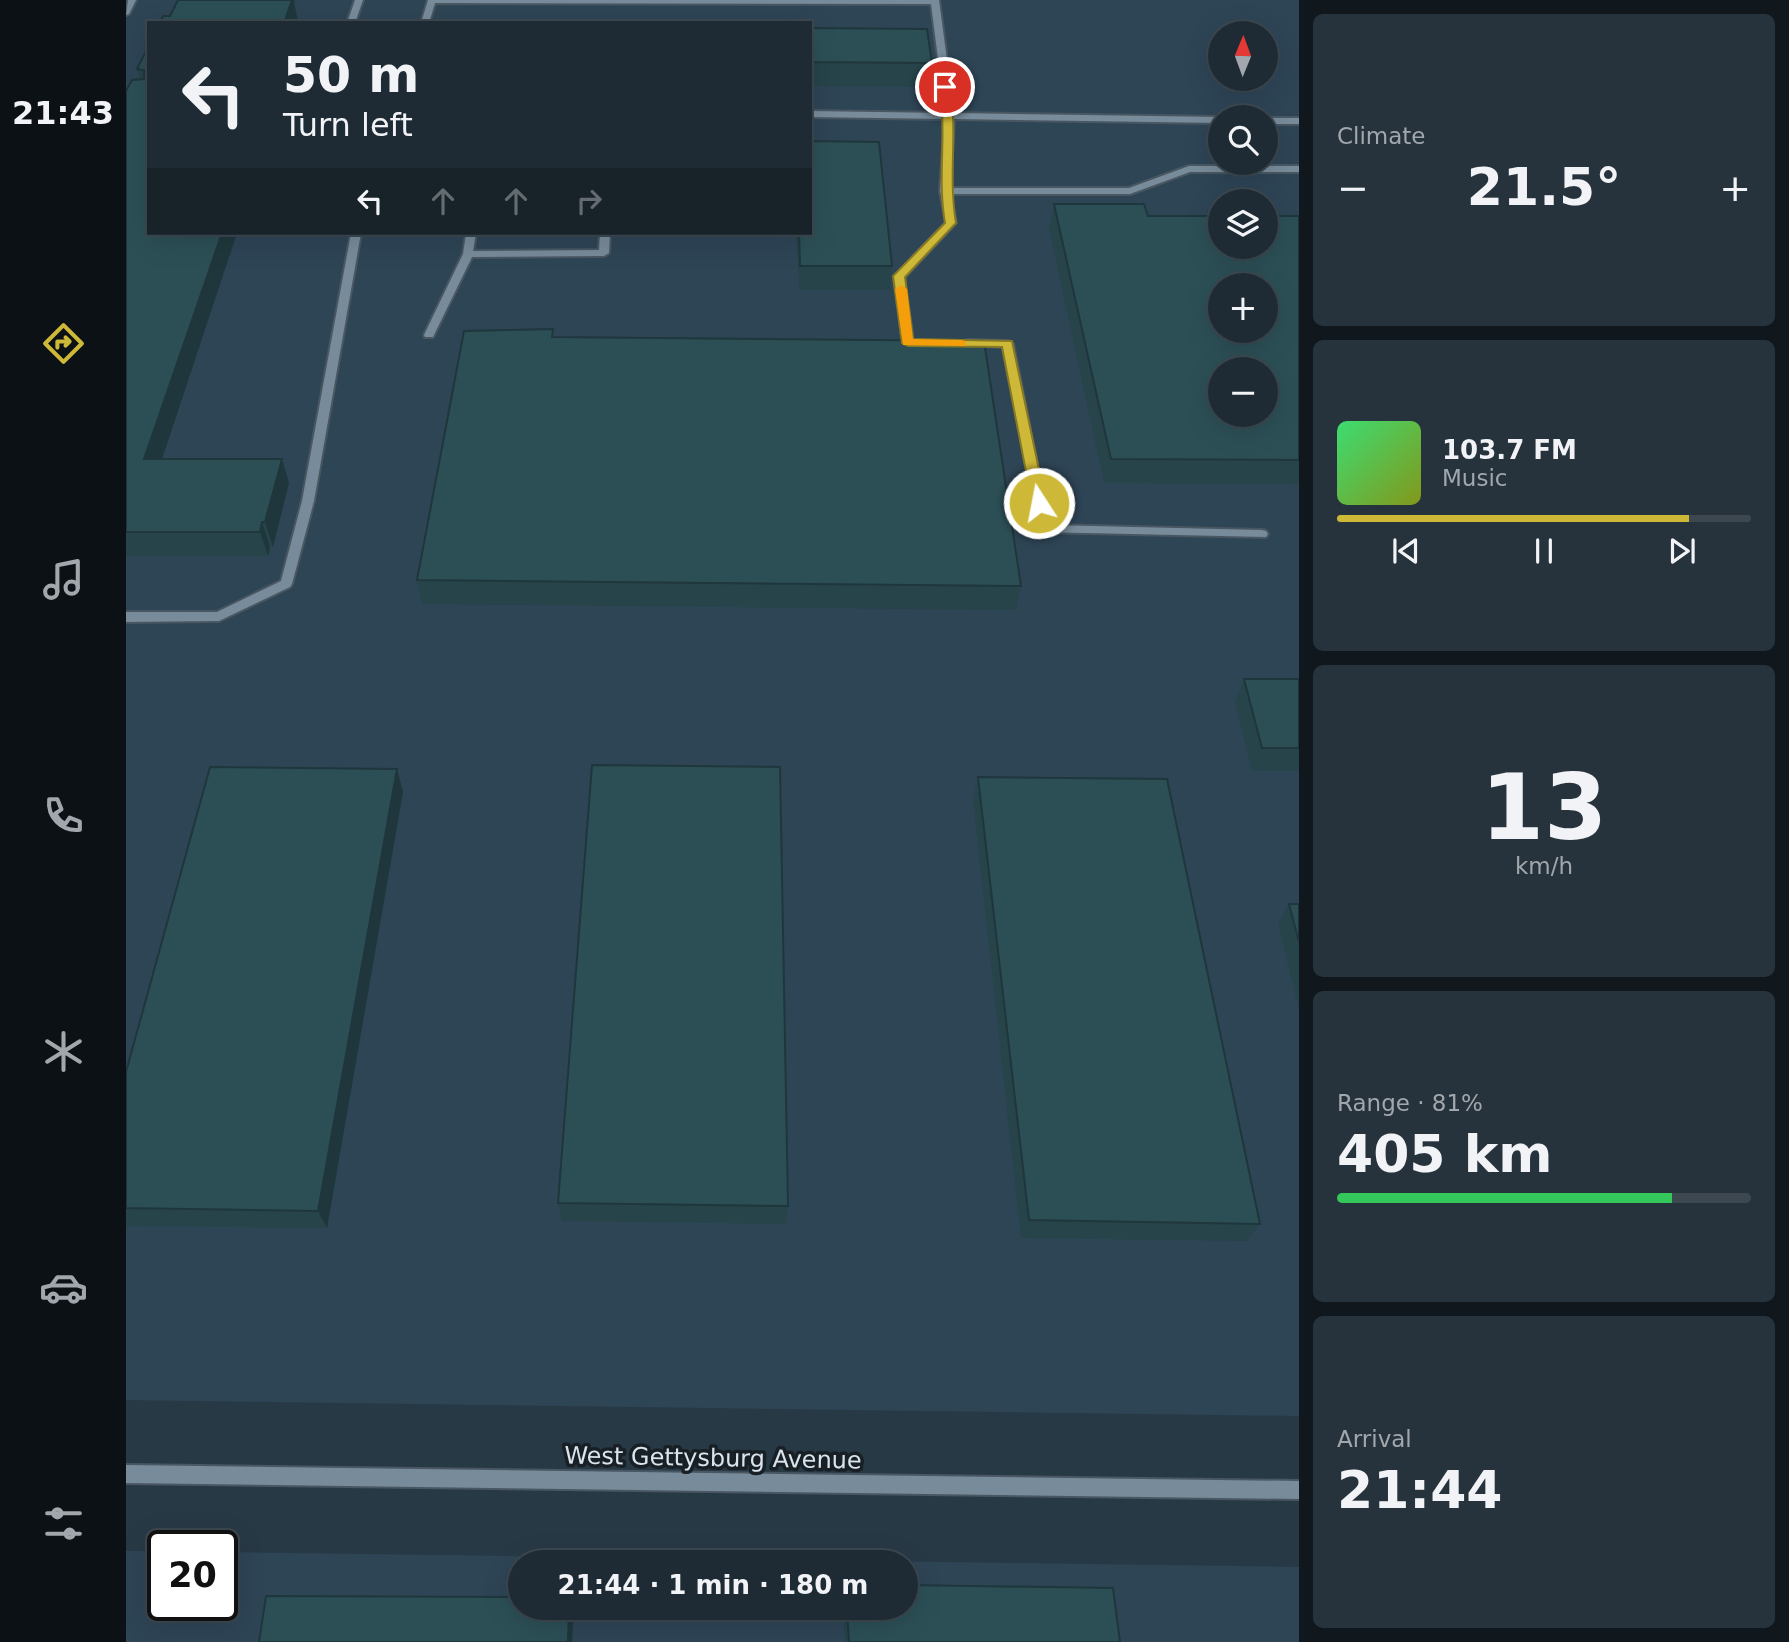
<!DOCTYPE html>
<meta charset="utf-8">
<style>
body{margin:0;font-family:"DejaVu Sans",sans-serif;background:#26333c;color:#f1f3f6;height:100vh;display:flex;flex-direction:column;font-size:26px;white-space:nowrap}
*{box-sizing:border-box;margin:0}
p{font-size:23px;color:#a1a7ac}
.icon{flex:none;width:38px;height:38px;fill:none;stroke:currentColor;stroke-width:2;stroke-linecap:round;stroke-linejoin:round}
.map{position:relative;flex:1;overflow:hidden}
.panel{display:flex;flex-direction:column;gap:14px;padding:14px;background:#10181d;width:490px}
.panel>*{flex:none}
.banner{position:absolute;left:21px;top:21px;width:665px;height:214px;border-radius:0px;box-shadow:0 7px 28px #0002,0 0 0 2px #3c474f;background:#1e2b34;color:#f1f3f6;overflow:hidden}
.needle{width:46px;rotate:1deg}
.fabs{position:absolute;left:1082px;top:21px;display:grid;gap:14px}
.fabs a{display:grid;place-items:center;width:70px;height:70px;border-radius:50%;background:#1e2b34;box-shadow:0 7px 28px #0002,0 0 0 2px #3c474f;font-size:35px}
.speed{position:absolute;left:21px;top:1530px;display:flex;gap:14px;font-size:35px;font-weight:700;text-align:center}
.speed>*{display:grid;place-content:center;width:91px;height:91px;border-radius:50%;background:#1e2b34;box-shadow:0 7px 28px #0002,0 0 0 2px #3c474f;line-height:1}
.speed .limit{border:4px solid #111;border-radius:10px;background:#fff;color:#111}
.pin{position:absolute;display:grid;place-items:center;width:60px;height:60px;color:#fff;margin:-30px;border:4px solid #fff;border-radius:50%;box-shadow:0 2px 7px #0007}
.me{position:absolute;width:77px;margin:-38px;rotate:349deg;stroke-linejoin:round;filter:drop-shadow(0 0 5px #0008)}
.turn{display:flex;align-items:center;gap:24px;height:147px;padding:0 21px;font-size:32px}
.turn .icon{width:91px;height:91px;stroke-width:2.5}
.turn b{display:block;font-size:49px;line-height:60px}
.lanes{display:flex;align-items:center;height:66px;padding:0 21px;background:#0003;justify-content:center;gap:35px;direction:ltr}
.lanes .off{opacity:.35}
.big{font-size:52px;font-weight:800;line-height:1.1}
.panel .widget{flex:1;display:flex;flex-direction:column;justify-content:center;gap:10px;min-width:0;padding:0 24px;border-radius:10px;background:#26333c}
.panel .dial{align-items:center;gap:0}
.dial b{font-size:91px;line-height:1}
.song{display:flex;align-items:center;gap:21px}
.cover{width:84px;height:84px;border-radius:10px;background:linear-gradient(135deg,hsl(140 70% 55%),hsl(70 70% 35%))}
.played{height:7px;border-radius:4px;background:linear-gradient(90deg,#ceb837 85%,#3c474f 85%)}
.keys{display:flex;justify-content:space-around;direction:ltr}
.heat{display:flex;justify-content:space-between;align-items:center;font-size:38px;direction:ltr}
.charge{height:10px;border-radius:5px;background:linear-gradient(90deg,#34c759 81%,#3c474f 0)}
.trip{position:absolute;left:382px;top:1550px;width:410px;height:70px;border-radius:35px;background:#1e2b34;box-shadow:0 7px 28px #0002,0 0 0 2px #3c474f;font-weight:800;line-height:70px;text-align:center}
main{display:flex;flex:1;min-height:0}
.tabs{display:flex;flex-direction:column;width:126px;justify-content:space-around;align-items:center;background:#0c1115;color:#a1a7ac}
.tabs .icon{width:49px;height:49px}
.tabs .on{color:#ceb837}
.tabs b{font-size:32px;color:#f1f3f6}
.map>svg:first-child{display:block}
.built{fill:#2e4556;fill-rule:evenodd}
.lines{fill:none;stroke-linecap:round;stroke-linejoin:round}
.service-casing{stroke:#485762;stroke-width:4}
.minor-casing{stroke:#485762;stroke-width:4}
.service{fill:#788b9a;fill-rule:evenodd}
.minor{fill:#788b9a;fill-rule:evenodd}
.wall{fill:#26444a}
.shaded-wall{fill:#1f373c}
.building{fill:#2c4f56;stroke:#1f373c;stroke-width:2;fill-rule:evenodd}
.route{fill:#ceb837;stroke:#867824;stroke-width:2}
.slow{fill:#f59e0b}
.labels{text-anchor:middle;stroke-width:7;stroke-linejoin:round;paint-order:stroke}
.near-street-label{font-size:24px;fill:#d9e4ec;stroke:#181f25}
</style>
<main>
<nav class="tabs">
<b>21:43</b>
<svg class="icon on" aria-label="directions" viewBox="0 0 24 24"><path d="M12 3l9 9-9 9-9-9zM9 14v-3h6M13 9l2 2-2 2"/></svg>
<svg class="icon" aria-label="music" viewBox="0 0 24 24"><path d="M9 18V5l10-2v13"/><circle cx="6" cy="18" r="3"/><circle cx="16" cy="16" r="3"/></svg>
<svg class="icon" aria-label="phone" viewBox="0 0 24 24"><path d="M5 4h4l2 5-3 2q2 4 5 5l2-3 5 2v4C11 20 4 13 5 4z"/></svg>
<svg class="icon" aria-label="climate" viewBox="0 0 24 24"><path d="M12 3v18M4 7l16 10M4 17L20 7"/></svg>
<svg class="icon" aria-label="car" viewBox="0 0 24 24"><path d="M5 17H2v-5l4-1 3-4h7l3 4 3 1v5h-3M9 17h6M6 11h13"/><circle cx="7" cy="17" r="2"/><circle cx="17" cy="17" r="2"/></svg>
<svg class="icon" aria-label="filters" viewBox="0 0 24 24"><path d="M4 7h16M4 17h16"/><circle cx="9" cy="7" r="2"/><circle cx="15" cy="17" r="2"/></svg>
</nav>
<div class="map">
<svg width="1173" height="1642" viewBox="0 0 1173 1642">
<rect width="100%" height="100%" fill="#283946"/>
<path class="built" d="M0,0H1173V1416L0,1400ZM23,23H684V233H23ZM1094,33H1139V79H1094ZM1094,117H1139V163H1094ZM1094,201H1139V247H1094ZM1094,285H1139V331H1094ZM1094,369H1139V415H1094Z
M0,1551H37V1605H96V1552L1173,1567V1642H0ZM394,1563H779V1608H394Z"/>
<g class="lines">
<g class="service-casing">
<path id="service" d="M2,0H10L3,14L0,15Z
M229,0H237L229,23H221Z
M302,0H813L828,113L1094,117V123L828,119L824,188H1003L1063,166H1173V172H1064L1004,194H824L830,223L778,278L787,340H797L802,343C797,348 782,348 777,343L768,277L820,222L814,191L819,119L684,117V111L819,113L805,4L309,3L303,23H295Z
M1139,118H1173V124H1139Z
M225,233H235L188,501L166,584L164,587L93,621L0,622V612H91L155,581L176,501Z
M340,233H350L347,251L473,250L474,233H484L483,253L478,256L346,257L308,335L307,337H299L298,335L337,254Z
M842,340L882,341L887,344L923,525L1136,530L1140,531L1142,534L1140,537L914,532L877,347L838,345V341Z"/>
</g>
<g class="minor-casing">
<path id="minor" d="M0,1465L1173,1481V1499L0,1483Z"/>
</g>
<use href="#service" class="service"/>
<use href="#minor" class="minor"/>
</g>
<path class="wall" d="M684,28L806,63L804,87L684,86Z
M23,45V233H111L36,459L163,483L147,547H144L142,556H0V91L14,79L11,69Z
M928,204L1022,216H1173V484L978,483L923,228Z
M670,233H684L766,266L764,290H673Z
M427,329V337L895,586L890,610L296,604L291,580Z
M1118,679H1173V771H1126L1109,702Z
M271,769L277,792L201,1228L0,1226V1072Z
M852,777L1134,1224L1121,1241L895,1238L847,800Z
M1163,904H1173V1009L1152,924Z
M432,1203L662,1206L660,1224L436,1221Z
M717,1608H779L994,1642H719Z"/>
<path class="shaded-wall" d="M157,0H169L168,2L172,21V23H158Z
M96,233H111L28,483L18,459Z
M156,459L163,483L147,547L139,522Z
M136,522L144,547L142,556L134,532Z
M271,769L277,792L201,1228L192,1211Z
M443,1608H448L446,1642H442Z"/>
<path class="building" d="M52,0H166L158,23H34L37,16H44Z
M684,28L801,29L806,63L684,62Z
M23,45V233H96L18,459H156L139,522H136L134,532H0V91L6,80L18,79V70L11,69Z
M684,141L753,142L766,266H674L673,233H684Z
M928,204H1018L1022,216H1094V247H1139V216H1173V460L985,459ZM1094,285H1139V331H1094ZM1094,369H1139V415H1094Z
M427,329L426,337L858,341L895,586L291,580L338,331Z
M1118,679H1173V748H1136Z
M466,765L654,767L662,1206L432,1203Z
M84,767L271,769L192,1211L0,1208V1072Z
M852,777L1041,779L1134,1224L903,1220Z
M1163,904H1173V942Z
M779,1585L987,1588L994,1642H723L721,1608H779Z
M140,1596L394,1597V1608H443L442,1642H133Z"/>
<path class="route" d="M819,84L824,87C832,134 822,176 830,223L779,277L787,339L886,341L920,503L913,507L906,503L876,347L782,346L776,343L767,276L819,223C811,177 821,133 814,87Z"/>
<path class="slow" d="M775,285L781,289L787,339L835,340L840,341V346L777,345L769,289Z"/>
<g class="labels">
<g class="near-street-label">
<text transform="translate(587 1458) rotate(1)" y="8">West Gettysburg Avenue</text>
</g>
</g>
</svg>
<div class="fabs">
<a><svg class="needle" viewBox="-14 -14 28 28"><path d="M0-13l5 13h-10z" fill="#e53935"/><path d="M0 13l5-13h-10z" fill="#a1a7ac"/></svg></a>
<a><svg class="icon" aria-label="search" viewBox="0 0 24 24"><circle cx="10" cy="10" r="6"/><path d="M15 15l6 6"/></svg></a>
<a><svg class="icon" aria-label="layers" viewBox="0 0 24 24"><path d="M12 4l9 5-9 5-9-5zM3 14l9 5 9-5"/></svg></a>
<a>+</a>
<a>−</a>
</div>
<div class="speed"><div class="limit">20</div></div>
<div class="pin" style="left:819px;top:87px;background:#d93025"><svg class="icon" aria-label="arrive" viewBox="0 0 24 24"><path d="M6 21V4h12l-3 4 3 4H6"/></svg></div>
<svg class="me" style="left:913px;top:503px" viewBox="-20 -20 40 40"><circle r="17" fill="#ceb837" stroke="#fff" stroke-width="3"/><path d="M0-11L8 9 0 5-8 9z" fill="#fff"/></svg>
<div class="trip">21:44 · 1 min · 180 m</div>
<div class="banner">
<div class="turn"><svg class="icon" aria-label="left" viewBox="0 0 24 24"><path d="M17 20v-9H6M10 6l-5 5 5 5"/></svg><div><b>50 m</b>Turn left</div></div>
<div class="lanes"><svg class="icon" aria-label="left" viewBox="0 0 24 24"><path d="M17 20v-9H6M10 6l-5 5 5 5"/></svg><svg class="icon off" aria-label="ahead" viewBox="0 0 24 24"><path d="M12 20V5M6 11l6-6 6 6"/></svg><svg class="icon off" aria-label="ahead" viewBox="0 0 24 24"><path d="M12 20V5M6 11l6-6 6 6"/></svg><svg class="icon off" aria-label="right" viewBox="0 0 24 24"><path d="M7 20v-9h11M14 6l5 5-5 5"/></svg></div>
</div>
</div>
<section class="panel">
<div class="widget"><p>Climate</p>
<div class="heat"><a>−</a><b class="big">21.5°</b><a>+</a></div>
</div>
<div class="widget">
<div class="song"><i class="cover"></i><div><b>103.7 FM</b><p>Music</p></div></div>
<div class="played"></div>
<div class="keys"><svg class="icon" aria-label="previous" viewBox="0 0 24 24"><path d="M18 5L8 12l10 7zM5 5v14"/></svg><svg class="icon" aria-label="pause" viewBox="0 0 24 24"><path d="M8 5v14M16 5v14"/></svg><svg class="icon" aria-label="next" viewBox="0 0 24 24"><path d="M6 5l10 7-10 7zM19 5v14"/></svg></div>
</div>
<div class="widget dial"><b>13</b><p>km/h</p></div>
<div class="widget"><p>Range · 81%</p><b class="big">405 km</b><div class="charge"></div></div>
<div class="widget"><p>Arrival</p><b class="big">21:44</b></div>
</section>
</main>
